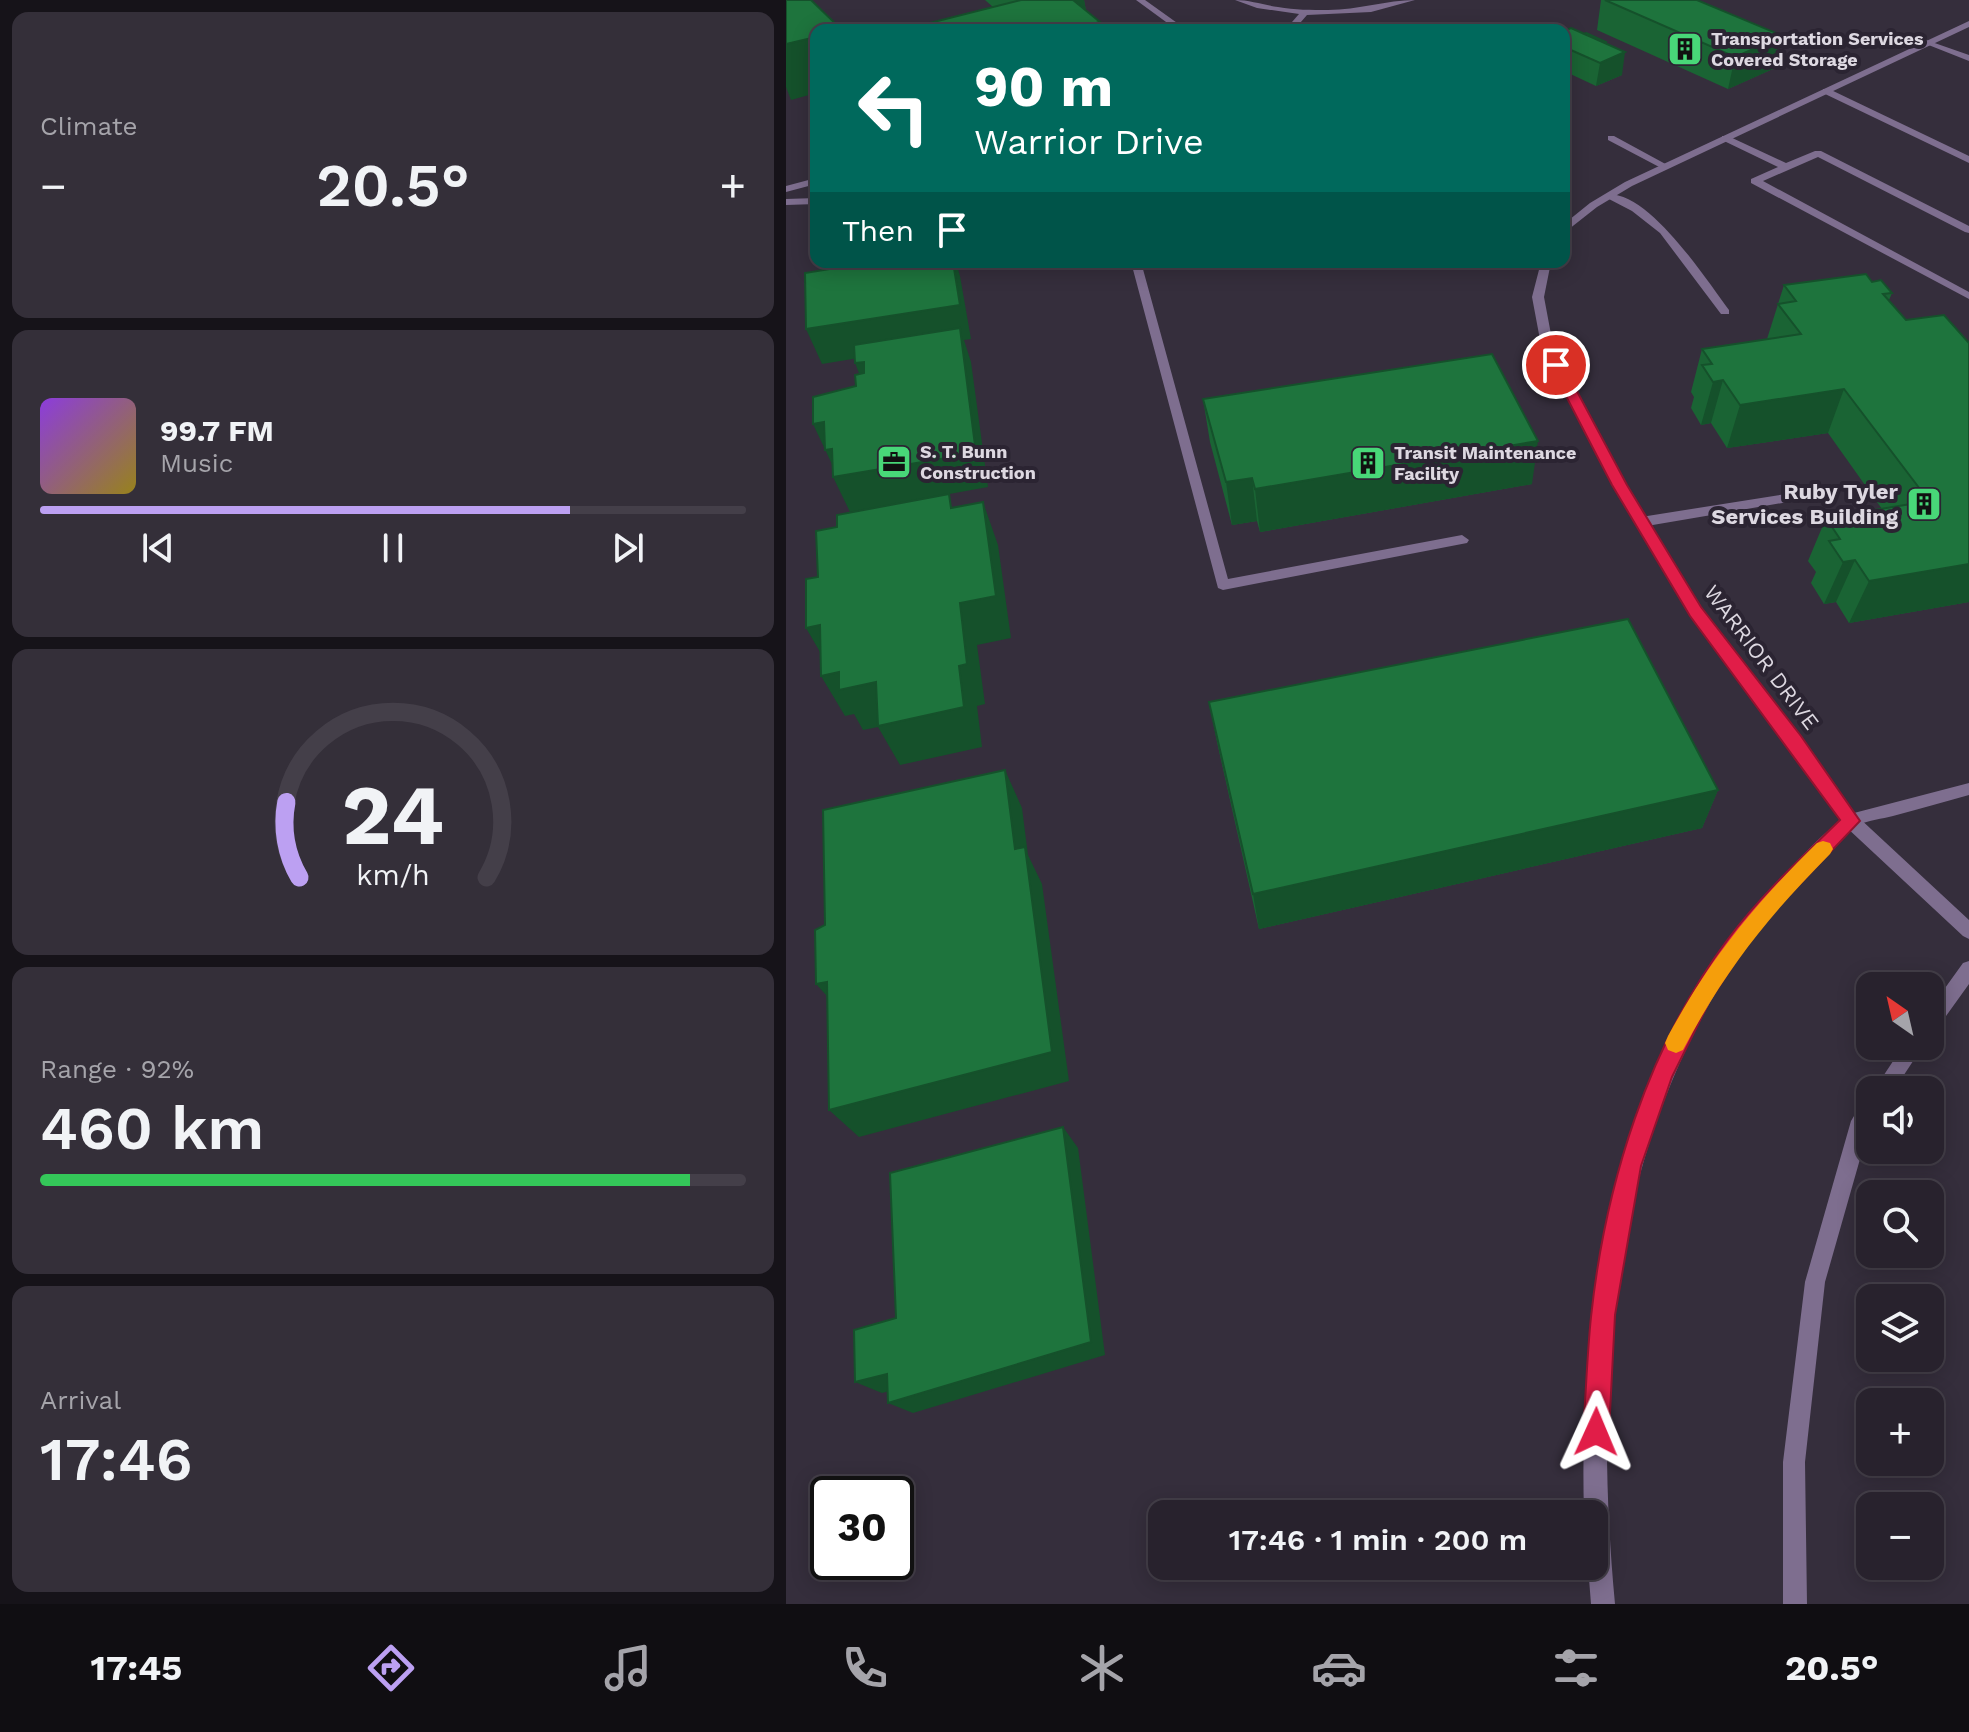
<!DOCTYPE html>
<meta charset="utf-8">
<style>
body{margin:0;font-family:"Work Sans",sans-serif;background:#342f39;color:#f1f3f6;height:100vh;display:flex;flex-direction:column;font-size:30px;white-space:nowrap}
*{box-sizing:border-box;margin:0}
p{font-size:26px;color:#a5a4aa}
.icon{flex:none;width:44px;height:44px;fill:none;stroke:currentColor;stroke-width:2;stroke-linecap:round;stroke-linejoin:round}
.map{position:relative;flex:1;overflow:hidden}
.details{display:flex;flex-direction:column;gap:12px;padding:12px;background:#161319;width:786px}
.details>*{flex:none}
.banner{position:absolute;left:24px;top:24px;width:760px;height:244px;border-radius:16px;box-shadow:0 4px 20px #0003,0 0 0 2px #443f49;background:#00695c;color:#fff;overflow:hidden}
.needle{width:52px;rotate:326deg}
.controls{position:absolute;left:1070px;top:972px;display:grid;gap:16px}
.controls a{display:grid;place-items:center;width:88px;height:88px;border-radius:16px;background:#28222d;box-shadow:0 4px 20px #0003,0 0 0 2px #443f49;font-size:40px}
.speed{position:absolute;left:24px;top:1476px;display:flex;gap:16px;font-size:40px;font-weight:700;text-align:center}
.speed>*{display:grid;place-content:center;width:104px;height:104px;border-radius:50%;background:#28222d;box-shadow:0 4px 20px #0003,0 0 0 2px #443f49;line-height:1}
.speed .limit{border:4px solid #111;border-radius:12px;background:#fff;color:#111}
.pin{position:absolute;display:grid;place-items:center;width:68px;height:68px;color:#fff;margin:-34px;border:4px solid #fff;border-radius:50%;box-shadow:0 2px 8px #0007}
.me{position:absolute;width:88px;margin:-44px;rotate:1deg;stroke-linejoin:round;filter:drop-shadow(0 0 6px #0008)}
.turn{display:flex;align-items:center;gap:28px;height:168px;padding:0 32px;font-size:36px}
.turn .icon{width:104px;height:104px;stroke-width:2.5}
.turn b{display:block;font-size:56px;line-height:68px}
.then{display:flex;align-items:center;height:76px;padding:0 32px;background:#0003;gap:16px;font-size:30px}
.big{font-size:60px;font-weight:600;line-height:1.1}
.details .card{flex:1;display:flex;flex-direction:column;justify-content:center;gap:12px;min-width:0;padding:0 28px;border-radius:16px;background:#342f39}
.details .dial{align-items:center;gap:0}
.dial svg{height:208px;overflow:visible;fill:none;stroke:#443f49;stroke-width:7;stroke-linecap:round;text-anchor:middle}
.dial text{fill:#f1f3f6;stroke:none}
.song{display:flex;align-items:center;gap:24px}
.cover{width:96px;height:96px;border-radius:12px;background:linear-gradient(135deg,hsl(270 70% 55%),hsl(50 70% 35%))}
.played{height:8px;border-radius:4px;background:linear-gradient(90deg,#bca0f2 75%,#443f49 75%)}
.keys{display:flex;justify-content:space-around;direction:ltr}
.heat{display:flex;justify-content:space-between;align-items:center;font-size:44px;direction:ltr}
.charge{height:12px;border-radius:6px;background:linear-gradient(90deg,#34c759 92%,#443f49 0)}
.trip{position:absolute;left:362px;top:1500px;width:460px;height:80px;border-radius:16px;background:#28222d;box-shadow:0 4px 20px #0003,0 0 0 2px #443f49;font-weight:600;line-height:80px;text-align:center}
.tab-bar{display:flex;height:128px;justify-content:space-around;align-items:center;background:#100e12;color:#a5a4aa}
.tab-bar .icon{width:56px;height:56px}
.tab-bar .active{color:#bca0f2}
.tab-bar b{font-size:36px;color:#f1f3f6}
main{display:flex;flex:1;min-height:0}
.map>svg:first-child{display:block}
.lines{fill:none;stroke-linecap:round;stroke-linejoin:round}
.lane{fill:#7e6e8f;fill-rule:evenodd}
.street{fill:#7e6e8f;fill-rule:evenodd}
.wall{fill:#1a6434}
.shaded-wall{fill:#15512b}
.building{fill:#1e743d;stroke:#15512b;stroke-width:2}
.route{fill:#e11d48;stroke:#92132f;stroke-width:2}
.slow{fill:#f59e0b}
.labels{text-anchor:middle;stroke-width:8;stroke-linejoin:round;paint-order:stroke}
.far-poi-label{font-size:18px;font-weight:bold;fill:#ddd8e1;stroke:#2b2432;text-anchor:start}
.poi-label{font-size:22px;font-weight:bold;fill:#ddd8e1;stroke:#2b2432;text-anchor:end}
.street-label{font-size:22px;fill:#ddd8e1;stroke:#2b2432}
</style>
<main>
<section class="details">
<div class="card"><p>Climate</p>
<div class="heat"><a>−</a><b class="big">20.5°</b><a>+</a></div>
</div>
<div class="card">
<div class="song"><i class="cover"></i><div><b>99.7 FM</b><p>Music</p></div></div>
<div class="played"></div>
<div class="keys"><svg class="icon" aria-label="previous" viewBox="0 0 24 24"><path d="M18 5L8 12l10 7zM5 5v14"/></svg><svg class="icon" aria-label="pause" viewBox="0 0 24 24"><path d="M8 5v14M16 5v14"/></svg><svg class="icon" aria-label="next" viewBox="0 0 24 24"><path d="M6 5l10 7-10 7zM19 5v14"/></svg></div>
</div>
<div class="card dial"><svg viewBox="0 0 100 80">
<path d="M14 69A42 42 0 1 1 86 69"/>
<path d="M14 69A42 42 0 0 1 9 40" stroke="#bca0f2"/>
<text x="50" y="56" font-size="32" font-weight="700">24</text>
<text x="50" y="72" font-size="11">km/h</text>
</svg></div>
<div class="card"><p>Range · 92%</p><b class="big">460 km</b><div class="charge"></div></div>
<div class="card"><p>Arrival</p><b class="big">17:46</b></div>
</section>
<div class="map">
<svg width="1183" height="1604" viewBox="0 0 1183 1604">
<rect width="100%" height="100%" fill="#352e3c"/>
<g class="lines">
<path class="lane" d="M350,0H359L401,30H391Z
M449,0C464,0 477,5 492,7C509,10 525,10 542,10C572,10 601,0 629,0L585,12L521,15L508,30H499L513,14L471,8Z
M1140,40L1183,55V61L1140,44Z
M1037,89H1043L1183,156V163L1037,93Z
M822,136H828L885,167L877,169L822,140Z
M936,136H942L1000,163L1029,151H1035L1183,226V233L1179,232L1032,157L977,181L1183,292V299L965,183V179L992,167L936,140Z
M30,178V184L0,192V186Z
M821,194C864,192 919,278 943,310V314H935L874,233L846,211L821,198Z
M30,198V204L0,205V199Z
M345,262H355L442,579L676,535L683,540L681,543L437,590L432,588Z
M1044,487L1050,491L1049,494L855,527L848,522L855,517Z
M1065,814L1071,816L1183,920V939L1177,936L1059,826L1057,821L1059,816Z
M1183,961V984L1150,1030L1144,1032V1009L1177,963Z
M1117,1046H1137L1108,1090H1088Z
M1084,1099V1124L1039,1282L1019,1462L1021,1604H997V1462L1019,1282L1065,1121L1077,1101Z"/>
<path class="street" d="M1183,21V27L846,186L811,207L778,233V224L804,203L839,182Z
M755,262H765L758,297L767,345L839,485L914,607L1014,737L1068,813L1183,783V795C1158,802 1133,809 1107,816C1096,819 1083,820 1072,825C1046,839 1008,888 989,912C975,929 959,945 947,964C822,1160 808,1378 829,1604H805L802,1566H808V1514H798C793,1334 819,1149 912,992C920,978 927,963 936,950C948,934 963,919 975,903C1000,874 1025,843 1055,820L1004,745L904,615L827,485L755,345L746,297Z"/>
</g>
<path class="wall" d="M199,0H298L300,11L314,22L315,30H117L207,7Z
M815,0H911L997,36L989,68L942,89L811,30Z
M778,31L820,42L836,75L810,86L778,71Z
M1086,282L1106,293L1103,300L1183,602L1063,623L1050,602L1038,604L1025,583L1030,572L1022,561L1040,518L1096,509L1042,433L941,448L925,423L915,425L905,408L908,397L905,392L916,349L981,339L998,285Z
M417,399L746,484L474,532L471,521L446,525L424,442Z
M423,702L932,790L916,828L473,929L431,742Z"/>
<path class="shaded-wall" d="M235,0H298L302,20Z
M314,22L315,30H281Z
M997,36L989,68L942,89L949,57Z
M30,37V93L5,100L0,87V44Z
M839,52L836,75L810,86L814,63Z
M167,262H170L174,276L185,339L178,340L185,362L202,487L64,512L47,477H52L27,424L176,341L36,364L20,329Z
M78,362L83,398L69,363Z
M937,380L925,423L915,425L927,382Z
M1058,389L1042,433L941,448L954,405Z
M752,441L746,484L474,532L469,489Z
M466,478L471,521L446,525L440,482Z
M197,502L212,545L225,638L191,645L199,704L191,706L196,747L114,765L92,727L77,730L68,714L59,716L35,676L53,672L90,682L173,666L174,603Z
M1069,560L1050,602L1038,604L1057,562Z
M1183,564V602L1063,623L1083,581Z
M34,625L44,669L20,628Z
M219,770L236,808L242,855L256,884L283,1081L73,1137L43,1110L229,849Z
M932,790L916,828L473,929L467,894Z
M41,982L59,1016L30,984Z
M277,1127L292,1148L319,1355L127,1413L102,1403Z
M101,1374L126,1385L96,1393L69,1382Z"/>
<path class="building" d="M0,0H25L56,30H30V37L0,44Z
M235,0H287L314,22L281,30H116Z
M819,0H911L997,36L949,57Z
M785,28L839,52L814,63L778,47V31Z
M800,33L820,42L819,43L798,34Z
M87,262H167L174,305L20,329L19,273Z
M1080,274L1086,282L1095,280L1106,293L1097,294L1120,320L1158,315L1183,343V564L1083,581L1069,560L1057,562L1043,541L1054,539L1040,518L1143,501L1058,389L954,405L937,380L927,382L916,365L926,364L916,349L1015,334L992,304L1010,301L998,285Z
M174,328L190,453L47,477L46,449L39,450L38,422L27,424V397L70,386L69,375L78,373V362L69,363L68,345Z
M706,354L752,441L469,489L466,478L440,482L417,399Z
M163,494L165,508L197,502L210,596L174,603L181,664L173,666L178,707L92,726L90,682L53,690V672L35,676L34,625L20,628V579L32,577L30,531L51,527V515Z
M842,619L932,790L467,894L423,702Z
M219,770L229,849L239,847L266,1052L43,1110L41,982L30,984L29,930L39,925L37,810Z
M277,1127L305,1342L102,1403L101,1374L69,1382L68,1330L110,1318L104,1173Z"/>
<path class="route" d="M765,363L777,365L841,485L915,607L1015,736L1074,821L989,910L956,952L924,1000L886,1077L855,1166L829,1315L823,1432L819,1441L810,1445L801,1441L797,1432C800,1394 801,1355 805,1317C819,1185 862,1046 942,939C975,895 1015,858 1054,820L904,616L826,485L764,365Z"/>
<path class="slow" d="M1037,841L1044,843L1047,849L1044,854C980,919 940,969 897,1050L890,1053L882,1050L879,1043L882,1036C926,956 966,907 1031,843Z"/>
<defs>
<g id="building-square" transform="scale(1.8)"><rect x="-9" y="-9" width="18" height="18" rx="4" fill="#48d778" stroke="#2b2432"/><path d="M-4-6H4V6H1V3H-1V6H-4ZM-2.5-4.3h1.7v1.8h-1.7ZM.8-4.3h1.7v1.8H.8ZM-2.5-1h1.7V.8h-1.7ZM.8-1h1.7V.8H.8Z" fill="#111"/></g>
<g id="office-square" transform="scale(1.8)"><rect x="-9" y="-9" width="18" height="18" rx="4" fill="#48d778" stroke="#2b2432"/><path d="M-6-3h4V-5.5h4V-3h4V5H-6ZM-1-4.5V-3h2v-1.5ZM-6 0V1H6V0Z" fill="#111"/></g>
</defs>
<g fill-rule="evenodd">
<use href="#building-square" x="899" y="49"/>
<use href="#office-square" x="108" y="462"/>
<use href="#building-square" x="582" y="463"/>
<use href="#building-square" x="1138" y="504"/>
</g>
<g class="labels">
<g class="far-poi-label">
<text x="925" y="45">Transportation Services<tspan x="925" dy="21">Covered Storage</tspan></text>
<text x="134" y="458">S. T. Bunn<tspan x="134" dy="21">Construction</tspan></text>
<text x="608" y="459">Transit Maintenance<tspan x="608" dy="21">Facility</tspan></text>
</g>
<g class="poi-label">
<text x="1112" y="499">Ruby Tyler<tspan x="1112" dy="25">Services Building</tspan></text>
</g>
<g class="street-label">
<text transform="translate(976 657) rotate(53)" y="8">WARRIOR DRIVE</text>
</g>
</g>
</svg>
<div class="controls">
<a><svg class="needle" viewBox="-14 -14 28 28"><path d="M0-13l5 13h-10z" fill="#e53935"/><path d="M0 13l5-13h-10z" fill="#a5a4aa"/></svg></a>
<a><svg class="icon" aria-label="sound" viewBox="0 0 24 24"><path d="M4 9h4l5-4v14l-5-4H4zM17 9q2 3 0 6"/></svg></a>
<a><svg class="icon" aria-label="search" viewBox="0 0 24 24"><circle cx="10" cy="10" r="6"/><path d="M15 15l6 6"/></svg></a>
<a><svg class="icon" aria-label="layers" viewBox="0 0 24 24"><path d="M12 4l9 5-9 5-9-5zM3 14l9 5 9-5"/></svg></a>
<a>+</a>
<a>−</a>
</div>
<div class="speed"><div class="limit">30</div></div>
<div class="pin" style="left:770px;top:365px;background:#d93025"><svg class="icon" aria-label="arrive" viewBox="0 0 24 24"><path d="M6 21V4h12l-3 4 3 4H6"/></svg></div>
<svg class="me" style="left:810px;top:1432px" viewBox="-20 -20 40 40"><path d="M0-17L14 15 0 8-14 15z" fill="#e11d48" stroke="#fff" stroke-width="4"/></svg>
<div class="trip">17:46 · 1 min · 200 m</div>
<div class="banner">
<div class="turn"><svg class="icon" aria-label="left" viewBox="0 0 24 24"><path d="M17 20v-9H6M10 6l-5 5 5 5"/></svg><div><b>90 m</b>Warrior Drive</div></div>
<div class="then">Then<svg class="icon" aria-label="arrive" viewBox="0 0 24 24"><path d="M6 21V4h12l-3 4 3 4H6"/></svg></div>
</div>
</div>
</main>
<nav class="tab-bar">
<b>17:45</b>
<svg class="icon active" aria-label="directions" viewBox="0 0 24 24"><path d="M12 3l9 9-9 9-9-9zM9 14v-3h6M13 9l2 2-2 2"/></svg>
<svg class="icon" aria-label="music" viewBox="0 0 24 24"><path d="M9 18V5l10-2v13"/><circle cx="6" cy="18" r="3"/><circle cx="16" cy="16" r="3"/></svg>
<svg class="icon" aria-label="phone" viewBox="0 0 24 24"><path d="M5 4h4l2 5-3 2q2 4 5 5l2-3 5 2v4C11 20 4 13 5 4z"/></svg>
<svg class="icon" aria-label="climate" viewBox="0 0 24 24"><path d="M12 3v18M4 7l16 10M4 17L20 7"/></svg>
<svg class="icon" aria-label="car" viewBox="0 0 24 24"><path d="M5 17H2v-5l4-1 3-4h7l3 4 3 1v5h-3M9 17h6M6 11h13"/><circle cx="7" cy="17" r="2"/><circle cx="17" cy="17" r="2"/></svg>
<svg class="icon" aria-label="filters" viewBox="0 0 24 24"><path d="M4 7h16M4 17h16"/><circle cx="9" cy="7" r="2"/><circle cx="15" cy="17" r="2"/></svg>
<b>20.5°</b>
</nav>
